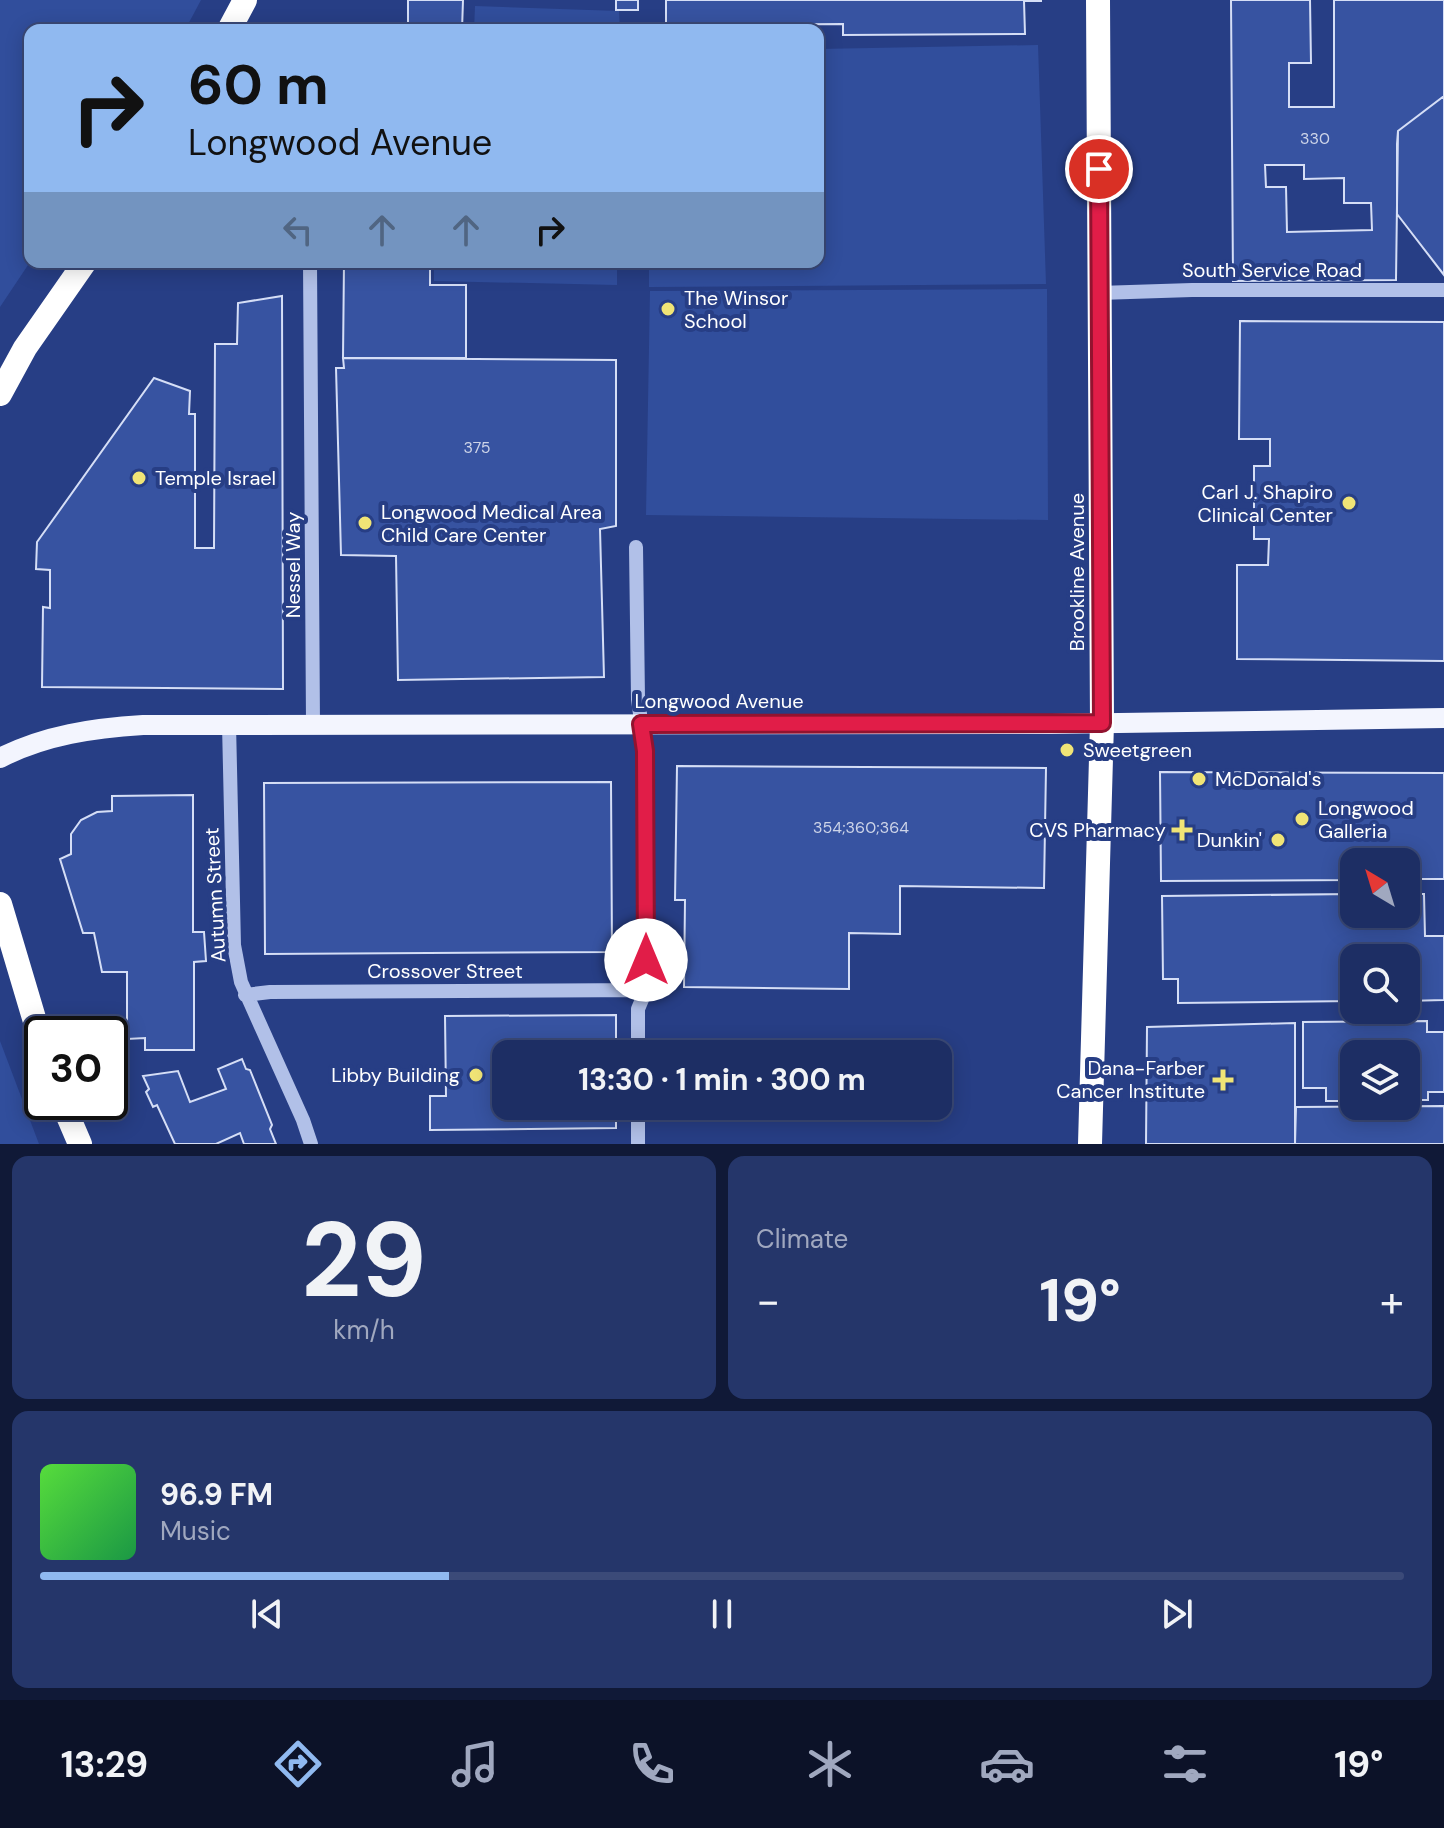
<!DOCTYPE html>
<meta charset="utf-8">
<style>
body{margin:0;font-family:"DM Sans",sans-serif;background:#25366a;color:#f1f3f6;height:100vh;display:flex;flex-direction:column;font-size:30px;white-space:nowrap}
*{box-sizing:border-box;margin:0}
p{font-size:26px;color:#a0a8bf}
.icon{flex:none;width:44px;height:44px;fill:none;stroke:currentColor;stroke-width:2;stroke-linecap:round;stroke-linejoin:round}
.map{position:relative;height:1144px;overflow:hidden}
.side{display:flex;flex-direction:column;gap:12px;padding:12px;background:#101937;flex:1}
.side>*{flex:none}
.hud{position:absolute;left:24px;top:24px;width:800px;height:244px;border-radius:16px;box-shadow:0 4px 20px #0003,0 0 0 2px #3b4a78;background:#90b9f0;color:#111;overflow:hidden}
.needle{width:52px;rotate:322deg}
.buttons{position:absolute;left:1340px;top:848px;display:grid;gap:16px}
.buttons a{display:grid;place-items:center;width:80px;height:80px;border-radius:16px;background:#1d2e64;box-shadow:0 4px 20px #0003,0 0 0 2px #3b4a78;font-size:40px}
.speed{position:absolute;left:24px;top:1016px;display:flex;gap:16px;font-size:40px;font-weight:700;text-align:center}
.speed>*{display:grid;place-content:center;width:104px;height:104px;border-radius:50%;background:#1d2e64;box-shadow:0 4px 20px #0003,0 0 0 2px #3b4a78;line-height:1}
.speed .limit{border:4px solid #111;border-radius:12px;background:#fff;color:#111}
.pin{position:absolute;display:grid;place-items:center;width:68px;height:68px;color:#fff;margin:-34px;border:4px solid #fff;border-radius:50%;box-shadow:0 2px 8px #0007}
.me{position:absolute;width:88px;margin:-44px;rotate:0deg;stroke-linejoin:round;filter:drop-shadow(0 0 6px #0008)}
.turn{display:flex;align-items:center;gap:28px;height:168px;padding:0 32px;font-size:36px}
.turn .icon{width:104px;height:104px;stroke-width:2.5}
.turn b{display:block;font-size:56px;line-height:68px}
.lanes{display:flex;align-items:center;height:76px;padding:0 32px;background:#0003;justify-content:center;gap:40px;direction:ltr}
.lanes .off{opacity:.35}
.big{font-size:60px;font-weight:700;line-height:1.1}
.side .card{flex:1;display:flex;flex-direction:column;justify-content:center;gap:12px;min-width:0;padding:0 28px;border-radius:16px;background:#25366a}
.side .dial{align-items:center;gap:0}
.dial b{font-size:104px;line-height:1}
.song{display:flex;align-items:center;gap:24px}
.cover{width:96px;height:96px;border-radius:12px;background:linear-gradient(135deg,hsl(110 70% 55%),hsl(140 70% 35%))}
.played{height:8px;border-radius:4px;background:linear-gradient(90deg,#90b9f0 30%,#3b4a78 30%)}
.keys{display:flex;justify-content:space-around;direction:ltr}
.heat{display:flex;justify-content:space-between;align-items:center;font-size:44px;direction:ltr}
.side .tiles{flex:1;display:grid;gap:12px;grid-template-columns:1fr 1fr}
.card:last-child{grid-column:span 2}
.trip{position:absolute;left:492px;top:1040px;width:460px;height:80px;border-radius:16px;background:#1d2e64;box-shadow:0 4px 20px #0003,0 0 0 2px #3b4a78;font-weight:700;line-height:80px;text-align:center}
.tab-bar{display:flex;height:128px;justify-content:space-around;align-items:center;background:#0c1228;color:#a0a8bf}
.tab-bar .icon{width:56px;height:56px}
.tab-bar .current{color:#90b9f0}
.tab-bar b{font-size:36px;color:#f1f3f6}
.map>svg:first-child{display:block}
.green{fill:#314e9c}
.building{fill:#3753a1;stroke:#d5def6;stroke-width:2;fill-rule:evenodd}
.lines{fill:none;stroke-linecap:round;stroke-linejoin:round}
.minor{stroke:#b1c0e8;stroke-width:14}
.major{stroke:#f3f5fe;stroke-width:20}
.highway{stroke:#fff;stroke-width:24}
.route-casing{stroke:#92132f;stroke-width:20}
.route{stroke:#e11d48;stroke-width:14}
.poi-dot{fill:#f0e476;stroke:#273e85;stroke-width:3}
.labels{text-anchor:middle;stroke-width:8;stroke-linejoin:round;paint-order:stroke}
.number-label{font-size:16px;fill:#cdd4e8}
.street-label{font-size:20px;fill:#fff;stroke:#273e85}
.poi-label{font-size:20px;fill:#fff;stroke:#273e85;text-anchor:start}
</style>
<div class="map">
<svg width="1444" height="1144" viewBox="0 0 1444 1144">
<rect width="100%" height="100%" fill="#273e85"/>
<path class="green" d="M0,0H201L185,30H30V262L0,307Z
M475,6L619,11L620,30H474Z
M1038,45L1046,284L649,287V262H818V49Z
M434,262H617V285L434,281Z
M1047,289L1048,520L646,515L650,291Z
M0,1041L39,1144H0Z"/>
<path class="building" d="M408,0H463L462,30H408Z
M616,0H638V10H616Z
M666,0H1041V1H1024L1025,34L843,35V24L666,25Z
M1231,0H1310L1311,63H1289V107H1334V0H1444V96L1398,131L1396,280L1233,281ZM1265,165H1304V179L1344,178V203H1371L1372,230L1287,232L1286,187H1266Z
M1444,96V275L1397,214V144L1398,131Z
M344,262H430V285H466V358H343Z
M282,296L283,689L42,687L43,607L50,608V570L36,569L37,542L154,378L190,391L189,414H195V548H214L215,344H237L238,303Z
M1240,321L1444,322V661L1237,659V565H1268L1269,539H1254V466H1270V439H1239Z
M343,358L616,360V526L600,529L604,677L398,680L396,556L341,555L336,368H344Z
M677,766L1046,768L1044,888L900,886V934L849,933V989L684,987L685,900H675Z
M1160,772L1444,773V879H1406V862H1354V880L1161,881Z
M611,782L612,952L265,954L264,783Z
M193,795V932H204L206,961L194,962V1050H145V1038L127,1039V972H102L94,933H83L60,859L71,854V834L81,820L97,812L112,811V796Z
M1354,894V914H1406V894H1424L1425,936H1444V1000L1406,1001V958H1354V1001L1178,1003V979H1163L1162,896Z
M616,1015V1054H506V1106H616V1128L430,1130V1096H446L445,1016Z
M1427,1021V1032H1444V1092H1428V1100H1406V1054H1354V1101H1326V1088H1303V1022Z
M1295,1023V1144H1146L1147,1027Z
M242,1059L246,1069L250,1070L272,1125L270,1129L276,1144H244L240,1133L216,1144H175L157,1105L153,1107L146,1092L149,1089L143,1076L178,1071L190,1102L226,1089L218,1069Z
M1444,1106V1144H1295L1296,1107Z"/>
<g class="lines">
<path class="minor" d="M310,262L313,724
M1099,293L1192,290H1444
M636,547L638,699L645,751L646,990L638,1009V1054
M229,724L234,945L241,982L303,1120L311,1144
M245,995L270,992L646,990
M638,1144V1106"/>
<path class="major" d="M0,758C45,735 94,728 143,725L1051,724L1444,718"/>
<path class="highway" d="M229,30L245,0
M0,394L25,348L85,262
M0,904L42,1045
M62,1102L80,1144
M1090,1144L1102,723L1098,0"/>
</g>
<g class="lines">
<g class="route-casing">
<path id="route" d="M646,960L645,751L641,724L1102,723L1099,169"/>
</g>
<use href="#route" class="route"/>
</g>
<g class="poi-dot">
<circle cx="668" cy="309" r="8"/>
<circle cx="139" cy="478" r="8"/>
<circle cx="1349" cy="503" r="8"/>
<circle cx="365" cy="523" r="8"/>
<circle cx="1067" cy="750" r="8"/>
<circle cx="1199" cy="779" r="8"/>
<circle cx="1302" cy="819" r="8"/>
<path d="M1178 818h8v8h8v8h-8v8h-8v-8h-8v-8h8z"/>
<circle cx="1278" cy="840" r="8"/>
<circle cx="476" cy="1075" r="8"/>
<path d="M1219 1068h8v8h8v8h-8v8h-8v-8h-8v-8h8z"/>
</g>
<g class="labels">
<g class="number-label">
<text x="1315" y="144">330</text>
<text x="477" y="453">375</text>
<text x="861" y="833">354;360;364</text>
</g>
<g class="street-label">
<text x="1272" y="277">South Service Road</text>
<text transform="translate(293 565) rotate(-90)" y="7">Nessel Way</text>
<text transform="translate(1077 572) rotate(-90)" y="7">Brookline Avenue</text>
<text x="719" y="708">Longwood Avenue</text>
<text transform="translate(215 895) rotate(-93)" y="7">Autumn Street</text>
<text x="445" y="978">Crossover Street</text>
</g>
<g class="poi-label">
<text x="684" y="305">The Winsor<tspan x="684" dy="23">School</tspan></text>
<text x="155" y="485">Temple Israel</text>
<text x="1333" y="499" text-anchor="end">Carl J. Shapiro<tspan x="1333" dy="23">Clinical Center</tspan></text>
<text x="381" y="519">Longwood Medical Area<tspan x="381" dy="23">Child Care Center</tspan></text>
<text x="1083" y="757">Sweetgreen</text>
<text x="1215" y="786">McDonald's</text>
<text x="1318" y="815">Longwood<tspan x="1318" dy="23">Galleria</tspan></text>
<text x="1166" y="837" text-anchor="end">CVS Pharmacy</text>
<text x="1262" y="847" text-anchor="end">Dunkin'</text>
<text x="1205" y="1075" text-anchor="end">Dana-Farber<tspan x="1205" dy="23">Cancer Institute</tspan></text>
<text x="460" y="1082" text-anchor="end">Libby Building</text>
</g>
</g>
</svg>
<div class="buttons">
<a><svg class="needle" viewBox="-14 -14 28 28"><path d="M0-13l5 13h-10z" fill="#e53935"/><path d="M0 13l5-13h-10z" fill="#a0a8bf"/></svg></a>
<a><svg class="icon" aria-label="search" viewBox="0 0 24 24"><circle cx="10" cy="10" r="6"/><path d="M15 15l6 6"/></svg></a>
<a><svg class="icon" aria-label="layers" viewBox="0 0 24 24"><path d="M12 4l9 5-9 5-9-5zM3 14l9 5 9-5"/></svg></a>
</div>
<div class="speed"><div class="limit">30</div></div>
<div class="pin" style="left:1099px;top:169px;background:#d93025"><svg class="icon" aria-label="arrive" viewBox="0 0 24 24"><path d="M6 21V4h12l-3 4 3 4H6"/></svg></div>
<svg class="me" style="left:646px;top:960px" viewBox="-20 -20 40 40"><circle r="19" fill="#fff"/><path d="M0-13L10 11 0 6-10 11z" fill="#e11d48"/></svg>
<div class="trip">13:30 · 1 min · 300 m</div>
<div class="hud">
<div class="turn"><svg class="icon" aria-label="right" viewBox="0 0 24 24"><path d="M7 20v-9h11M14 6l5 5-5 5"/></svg><div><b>60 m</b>Longwood Avenue</div></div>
<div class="lanes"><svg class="icon off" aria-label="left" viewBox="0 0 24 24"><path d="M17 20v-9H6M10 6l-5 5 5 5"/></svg><svg class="icon off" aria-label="ahead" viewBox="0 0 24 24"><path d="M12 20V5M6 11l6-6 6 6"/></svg><svg class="icon off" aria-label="ahead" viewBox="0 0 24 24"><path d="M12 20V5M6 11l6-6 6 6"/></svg><svg class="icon" aria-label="right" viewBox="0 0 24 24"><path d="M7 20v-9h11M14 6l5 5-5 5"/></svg></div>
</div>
</div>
<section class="side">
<div class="tiles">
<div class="card dial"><b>29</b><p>km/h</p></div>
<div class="card"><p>Climate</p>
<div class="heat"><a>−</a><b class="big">19°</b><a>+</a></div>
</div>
<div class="card">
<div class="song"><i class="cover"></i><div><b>96.9 FM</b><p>Music</p></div></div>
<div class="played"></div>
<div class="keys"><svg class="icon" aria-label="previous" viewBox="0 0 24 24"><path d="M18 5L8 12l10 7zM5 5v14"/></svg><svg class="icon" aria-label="pause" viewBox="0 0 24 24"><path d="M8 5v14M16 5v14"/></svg><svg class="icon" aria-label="next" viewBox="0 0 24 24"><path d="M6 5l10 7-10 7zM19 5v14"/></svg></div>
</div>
</div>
</section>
<nav class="tab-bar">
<b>13:29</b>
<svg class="icon current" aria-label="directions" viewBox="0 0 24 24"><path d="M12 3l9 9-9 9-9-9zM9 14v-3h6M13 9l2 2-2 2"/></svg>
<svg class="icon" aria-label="music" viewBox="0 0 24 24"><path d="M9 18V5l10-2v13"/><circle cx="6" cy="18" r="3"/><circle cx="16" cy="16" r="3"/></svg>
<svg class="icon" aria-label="phone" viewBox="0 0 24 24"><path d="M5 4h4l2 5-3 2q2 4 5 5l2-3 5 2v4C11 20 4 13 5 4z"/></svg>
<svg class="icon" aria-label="climate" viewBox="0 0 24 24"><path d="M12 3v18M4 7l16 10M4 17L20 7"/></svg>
<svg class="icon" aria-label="car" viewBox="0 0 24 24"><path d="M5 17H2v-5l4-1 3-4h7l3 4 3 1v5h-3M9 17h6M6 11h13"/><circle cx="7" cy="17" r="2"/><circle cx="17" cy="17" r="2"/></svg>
<svg class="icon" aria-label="filters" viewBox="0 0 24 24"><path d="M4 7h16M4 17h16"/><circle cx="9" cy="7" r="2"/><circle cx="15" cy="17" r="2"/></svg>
<b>19°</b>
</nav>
